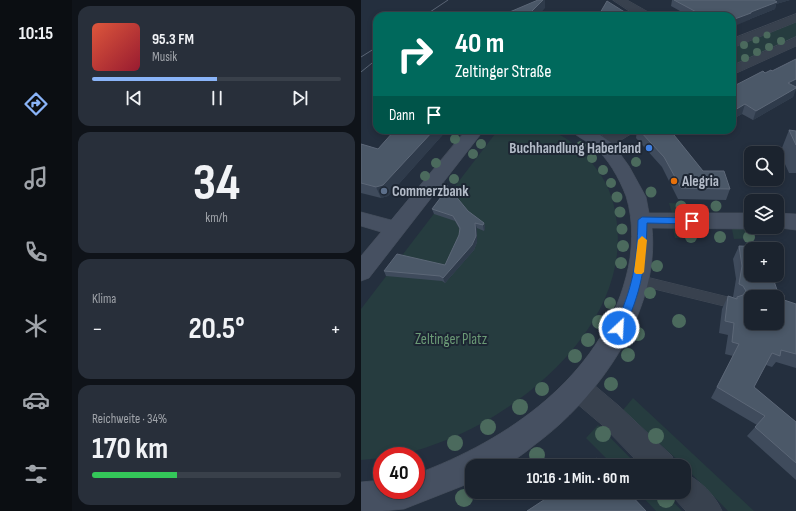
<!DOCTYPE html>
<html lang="de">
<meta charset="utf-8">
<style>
body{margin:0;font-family:"Sofia Sans Condensed",sans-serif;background:#282f3a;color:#f1f3f6;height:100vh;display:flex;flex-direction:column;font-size:15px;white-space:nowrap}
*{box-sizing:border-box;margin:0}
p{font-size:13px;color:#a0a4aa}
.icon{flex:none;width:22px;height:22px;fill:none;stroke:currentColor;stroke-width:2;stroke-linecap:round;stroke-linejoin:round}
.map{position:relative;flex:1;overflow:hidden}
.panel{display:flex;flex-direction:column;gap:6px;padding:6px;background:#0f1319;width:289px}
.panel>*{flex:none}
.top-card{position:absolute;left:12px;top:12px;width:363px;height:122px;border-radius:12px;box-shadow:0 2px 6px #0003,0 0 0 1px #39404a;background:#00695c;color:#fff;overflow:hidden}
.buttons{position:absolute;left:383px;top:146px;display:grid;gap:8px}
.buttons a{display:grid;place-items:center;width:40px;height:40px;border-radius:8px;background:#1b232e;box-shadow:0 2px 6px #0003,0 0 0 1px #39404a;font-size:20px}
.speed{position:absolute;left:12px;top:447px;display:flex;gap:8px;font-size:20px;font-weight:700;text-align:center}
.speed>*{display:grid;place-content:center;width:52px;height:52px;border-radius:50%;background:#1b232e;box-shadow:0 2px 6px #0003,0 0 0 1px #39404a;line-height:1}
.speed .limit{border:6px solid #d22;background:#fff;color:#111}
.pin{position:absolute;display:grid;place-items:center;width:34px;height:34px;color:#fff;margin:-17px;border-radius:8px;box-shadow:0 2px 6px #0006}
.me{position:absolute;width:44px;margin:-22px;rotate:25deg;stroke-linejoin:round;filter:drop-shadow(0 0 3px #0008)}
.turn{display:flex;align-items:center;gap:14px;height:84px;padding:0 16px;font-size:18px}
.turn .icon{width:52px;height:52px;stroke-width:2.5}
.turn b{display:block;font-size:28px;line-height:34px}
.then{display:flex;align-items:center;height:38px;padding:0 16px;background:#0003;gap:8px;font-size:15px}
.big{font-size:30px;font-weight:700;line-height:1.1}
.panel .widget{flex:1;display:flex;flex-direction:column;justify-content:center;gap:6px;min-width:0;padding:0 14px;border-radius:12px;background:#282f3a}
.panel .dial{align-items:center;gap:0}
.dial b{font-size:52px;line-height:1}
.song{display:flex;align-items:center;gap:12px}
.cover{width:48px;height:48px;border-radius:6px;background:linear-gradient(135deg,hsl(10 70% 55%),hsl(350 70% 35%))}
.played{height:4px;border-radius:2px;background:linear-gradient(90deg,#8ab4f8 50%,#39404a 50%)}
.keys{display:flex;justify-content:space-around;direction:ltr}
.heat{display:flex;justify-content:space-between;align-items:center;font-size:22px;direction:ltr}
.charge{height:6px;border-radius:3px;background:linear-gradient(90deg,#34c759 34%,#39404a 0)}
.trip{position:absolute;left:104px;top:459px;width:226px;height:40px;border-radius:12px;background:#1b232e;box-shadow:0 2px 6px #0003,0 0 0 1px #39404a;font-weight:700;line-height:40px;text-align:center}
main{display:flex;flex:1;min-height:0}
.tabs{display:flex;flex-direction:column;width:72px;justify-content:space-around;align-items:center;background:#0b0e12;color:#a0a4aa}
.tabs .icon{width:28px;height:28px}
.tabs .on{color:#8ab4f8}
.tabs b{font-size:18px;color:#f1f3f6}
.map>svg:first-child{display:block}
.green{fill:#263c3f}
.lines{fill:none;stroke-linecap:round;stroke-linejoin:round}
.lane-casing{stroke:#414a57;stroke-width:1}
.street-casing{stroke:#414a57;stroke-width:1}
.secondary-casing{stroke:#414a57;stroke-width:1}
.lane{fill:#38414e;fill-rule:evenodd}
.street{fill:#38414e;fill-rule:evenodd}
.secondary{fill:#465061;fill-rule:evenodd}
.tram{stroke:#5a6575;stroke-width:1}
.tree{fill:#4b6a5d}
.wall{fill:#3f4b5c}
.shaded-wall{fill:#2f3b4b}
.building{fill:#4b5868;stroke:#5c6777;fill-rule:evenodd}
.route{fill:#1a73e8;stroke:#114b97}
.slow{fill:#f59e0b}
.shop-dot{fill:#3f7fe0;stroke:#1d2633;stroke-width:1.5}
.food-dot{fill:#e8710a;stroke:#1d2633;stroke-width:1.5}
.service-dot{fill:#5c6f8a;stroke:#1d2633;stroke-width:1.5}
.labels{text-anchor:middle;stroke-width:4;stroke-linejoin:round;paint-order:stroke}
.poi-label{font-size:15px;font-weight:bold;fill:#b4bcc9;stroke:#1d2633;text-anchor:start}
.park-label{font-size:15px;fill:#6b9a76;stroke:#1d2633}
</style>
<main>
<nav class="tabs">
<b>10:15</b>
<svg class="icon on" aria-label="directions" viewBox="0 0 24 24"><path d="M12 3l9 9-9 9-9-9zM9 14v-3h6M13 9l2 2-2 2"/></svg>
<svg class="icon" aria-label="music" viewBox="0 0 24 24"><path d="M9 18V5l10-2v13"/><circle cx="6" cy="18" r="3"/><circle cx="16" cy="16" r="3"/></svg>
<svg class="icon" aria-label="phone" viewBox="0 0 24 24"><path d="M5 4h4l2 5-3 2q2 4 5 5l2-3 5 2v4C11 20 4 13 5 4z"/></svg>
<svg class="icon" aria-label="climate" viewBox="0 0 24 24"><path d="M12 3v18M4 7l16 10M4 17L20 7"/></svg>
<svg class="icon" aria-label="car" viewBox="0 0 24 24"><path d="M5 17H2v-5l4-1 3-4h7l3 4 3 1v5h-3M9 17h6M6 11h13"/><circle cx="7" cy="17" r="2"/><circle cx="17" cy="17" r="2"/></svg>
<svg class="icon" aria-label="filters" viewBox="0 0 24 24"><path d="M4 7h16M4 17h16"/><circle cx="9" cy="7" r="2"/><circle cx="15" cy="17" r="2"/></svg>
</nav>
<section class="panel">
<div class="widget">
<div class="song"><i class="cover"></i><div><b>95.3 FM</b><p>Musik</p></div></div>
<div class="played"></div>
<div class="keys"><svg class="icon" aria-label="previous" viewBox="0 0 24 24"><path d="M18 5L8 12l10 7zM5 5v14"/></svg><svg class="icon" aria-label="pause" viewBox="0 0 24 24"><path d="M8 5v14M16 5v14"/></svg><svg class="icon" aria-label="next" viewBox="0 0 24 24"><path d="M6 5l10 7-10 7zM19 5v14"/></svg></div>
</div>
<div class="widget dial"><b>34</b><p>km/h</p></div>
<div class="widget"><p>Klima</p>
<div class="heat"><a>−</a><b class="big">20.5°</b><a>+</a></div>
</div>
<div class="widget"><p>Reichweite · 34%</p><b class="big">170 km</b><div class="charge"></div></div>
</section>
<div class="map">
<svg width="435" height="511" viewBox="0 0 435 511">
<rect width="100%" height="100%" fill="#242f3e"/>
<path class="green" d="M435,22V37L371,67V48Z
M137,130C150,130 174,127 186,130C207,135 225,154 237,171C249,187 254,205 256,224C267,321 169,406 88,439C67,447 44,456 21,456V458L0,460V309Z
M308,203L329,204L330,212L311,213Z
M312,229H333L335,238H314Z
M371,229H391L394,238L373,239Z
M272,398L393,511H367L323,466L262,410Z
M237,425L277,466H253L225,438Z
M277,492H303L321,511H295Z"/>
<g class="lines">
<g class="lane-casing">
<path id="lane" d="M277,275L371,298L375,299L377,303L375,307L371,308L277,285L273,283L271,280L273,277Z"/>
</g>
<g class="street-casing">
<path id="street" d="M252,0H266L289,13L291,16H276Z
M435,14V22L371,48V39Z
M435,37V46L371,75V66Z
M252,130H272L270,134C259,140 247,151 234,148L232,144L234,140Z
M217,376L226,379L258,406L311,456L315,466H281L240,424L208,397L204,388L208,379Z
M323,473C339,480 354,495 361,511H325L313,498L310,492H323Z"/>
</g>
<g class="secondary-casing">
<path id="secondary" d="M105,130H123L8,278L0,281V256L20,232L0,226V212L30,220Z
M210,130H232L252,144L268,166L285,197L288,213H390V227H395L390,229L291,228C299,309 241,393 180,440C168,449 155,461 141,466C133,469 120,466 111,466V481L104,485L43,509L22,511H0V482L21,480V490H55V474C147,440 239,377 265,277C272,252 273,221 265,196C258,178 247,158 232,146C225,140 215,137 210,130Z
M416,213L435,214V230L411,227H416Z"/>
</g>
<use href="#lane" class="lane"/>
<use href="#street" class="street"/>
<use href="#secondary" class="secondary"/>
<path class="tram" d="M63,16L87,0
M0,57L16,47
M0,72L16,59"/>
</g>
<g class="tree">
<circle cx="406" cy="35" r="3.5"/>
<circle cx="395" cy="40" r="3.5"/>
<circle cx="420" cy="41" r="4"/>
<circle cx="383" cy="45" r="4"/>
<circle cx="408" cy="47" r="4"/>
<circle cx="396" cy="52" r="4"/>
<circle cx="384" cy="58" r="4"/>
<circle cx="94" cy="139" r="5"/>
<circle cx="120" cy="144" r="5"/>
<circle cx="220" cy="146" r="5"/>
<circle cx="261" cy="149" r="5"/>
<circle cx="112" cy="154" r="5"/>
<circle cx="231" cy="158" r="5"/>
<circle cx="275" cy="162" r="5"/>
<circle cx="75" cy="163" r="5"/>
<circle cx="242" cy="170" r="5"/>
<circle cx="64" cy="176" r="5"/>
<circle cx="93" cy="179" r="5"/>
<circle cx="250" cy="183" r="5"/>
<circle cx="290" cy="192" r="5.5"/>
<circle cx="256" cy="197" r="5.5"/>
<circle cx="320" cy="206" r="5.5"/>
<circle cx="355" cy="206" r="5.5"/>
<circle cx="259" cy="212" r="5.5"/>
<circle cx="261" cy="229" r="5.5"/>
<circle cx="330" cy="237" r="6"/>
<circle cx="359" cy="237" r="6"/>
<circle cx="388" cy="237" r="6"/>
<circle cx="262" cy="246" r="6"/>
<circle cx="260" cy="263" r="6"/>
<circle cx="296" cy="266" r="6"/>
<circle cx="289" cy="293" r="6"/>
<circle cx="249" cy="303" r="6"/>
<circle cx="318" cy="321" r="7"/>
<circle cx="238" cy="322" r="7"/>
<circle cx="277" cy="334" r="7"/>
<circle cx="227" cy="340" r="7"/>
<circle cx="267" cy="355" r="7"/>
<circle cx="214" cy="356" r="7"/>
<circle cx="250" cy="384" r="7"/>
<circle cx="181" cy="389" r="7"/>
<circle cx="159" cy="407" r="8"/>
<circle cx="127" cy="427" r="8"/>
<circle cx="242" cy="434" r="8"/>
<circle cx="295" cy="436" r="8"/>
<circle cx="94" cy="443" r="8"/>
<circle cx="176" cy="455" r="8"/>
<circle cx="103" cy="498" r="9"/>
<circle cx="305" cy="499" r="9"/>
</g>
<path class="wall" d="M311,0H429L415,4L414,9L389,19L388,20L371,16H328L310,6Z
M239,13L270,16H238Z
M435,59V86L432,97L392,120L381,114L372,119H371V87L404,73L411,71Z
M41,130H86L27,196L20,198L0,193V144L17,149Z
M276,130H321L313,136L342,171L369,189L365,200L317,199L301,167L275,138Z
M428,130L435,131V173H428L419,153Z
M75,190L107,211L123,223L124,228L123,231L116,228V242L113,250L84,283L81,281L25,276L23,271L84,265L98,235L99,230L94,221L73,214L71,209L79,198L77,195Z
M378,246L423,300L435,304V368L415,362L411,367L405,365L393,387L435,422V480L386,436L396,425L350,398L372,356L364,354L367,335L358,333L361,309L367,296L376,298L372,297L375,279L372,259Z"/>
<path class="shaded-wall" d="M182,0H184V8L177,16H166Z
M411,0H429L415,4L414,9L389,19L388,20L371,27V20L390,12Z
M435,79V86L423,92L427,83Z
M435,88V90L432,97L392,120L395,111Z
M384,104L381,114L372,119L374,110Z
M73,130H86L27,196L20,198L15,187Z
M309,130H321L307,140Z
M114,223L116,228V242L113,250L84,283L82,278Z
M123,223L124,228L123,231L122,225Z"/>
<path class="building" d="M177,0H182L166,16H127L131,12L144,14Z
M313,0H413L416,2L390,12V13L371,20V16H338L341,15Z
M246,1L270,16H243L239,13Z
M435,59V79L427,83L435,87V88L395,111L384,104L374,110L371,108V87L402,71L404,73L410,70L411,71Z
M41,130H73L22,185L15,187L0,183V144L17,149L33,131L39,132Z
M278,130H309L342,171H363L369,189L320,188L303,157Z
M428,130L435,131V145Z
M84,183L107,211L123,223L122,225L114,223L115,236L111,245L82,278L79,276L23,271L36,254L84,265L98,235L99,228L92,216L71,209L80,197L75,190Z
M378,246L402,247L403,249H390V275H411L417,293L423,295V300L435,304V354L420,350L419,356L411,353L393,387L435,422V463L394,427L404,416L356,387L378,344L371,342L373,323L364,321L367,296L376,299V297L382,295L385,291L382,286L378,284L381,266ZM390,297H416V323H390Z
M236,458L243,466H226Z
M195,492H267L285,511H166Z"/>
<path class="route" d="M281,217L331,218L336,221L331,224L286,223C285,265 280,293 262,331L258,332L255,331L253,328C272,288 276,263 277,220Z"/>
<path class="slow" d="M281,236L286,240L283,272L281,274H275L273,272L277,240Z"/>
<circle class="shop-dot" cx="288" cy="148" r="4"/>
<circle class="food-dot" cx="313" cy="181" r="4"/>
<circle class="service-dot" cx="23" cy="191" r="4"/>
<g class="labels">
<g class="poi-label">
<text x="280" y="153" text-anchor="end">Buchhandlung Haberland</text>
<text x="321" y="186">Alegria</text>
<text x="31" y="196">Commerzbank</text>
</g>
<g class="park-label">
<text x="90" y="344">Zeltinger Platz</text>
</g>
</g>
</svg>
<div class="buttons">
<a><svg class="icon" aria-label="search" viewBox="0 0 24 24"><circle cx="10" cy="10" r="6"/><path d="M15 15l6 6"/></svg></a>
<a><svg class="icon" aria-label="layers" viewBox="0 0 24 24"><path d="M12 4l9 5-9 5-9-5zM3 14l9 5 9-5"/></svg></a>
<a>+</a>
<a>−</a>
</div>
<div class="speed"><div class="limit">40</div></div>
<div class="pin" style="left:331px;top:221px;background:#d93025"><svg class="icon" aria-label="arrive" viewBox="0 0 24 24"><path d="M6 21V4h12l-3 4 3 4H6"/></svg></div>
<svg class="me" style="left:258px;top:328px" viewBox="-20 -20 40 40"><circle r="17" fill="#1a73e8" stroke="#fff" stroke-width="3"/><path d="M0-11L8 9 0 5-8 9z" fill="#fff"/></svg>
<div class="trip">10:16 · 1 Min. · 60 m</div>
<div class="top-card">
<div class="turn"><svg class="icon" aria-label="right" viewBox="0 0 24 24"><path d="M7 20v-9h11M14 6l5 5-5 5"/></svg><div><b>40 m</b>Zeltinger Straße</div></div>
<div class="then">Dann<svg class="icon" aria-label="arrive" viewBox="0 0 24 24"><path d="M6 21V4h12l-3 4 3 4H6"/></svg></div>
</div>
</div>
</main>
